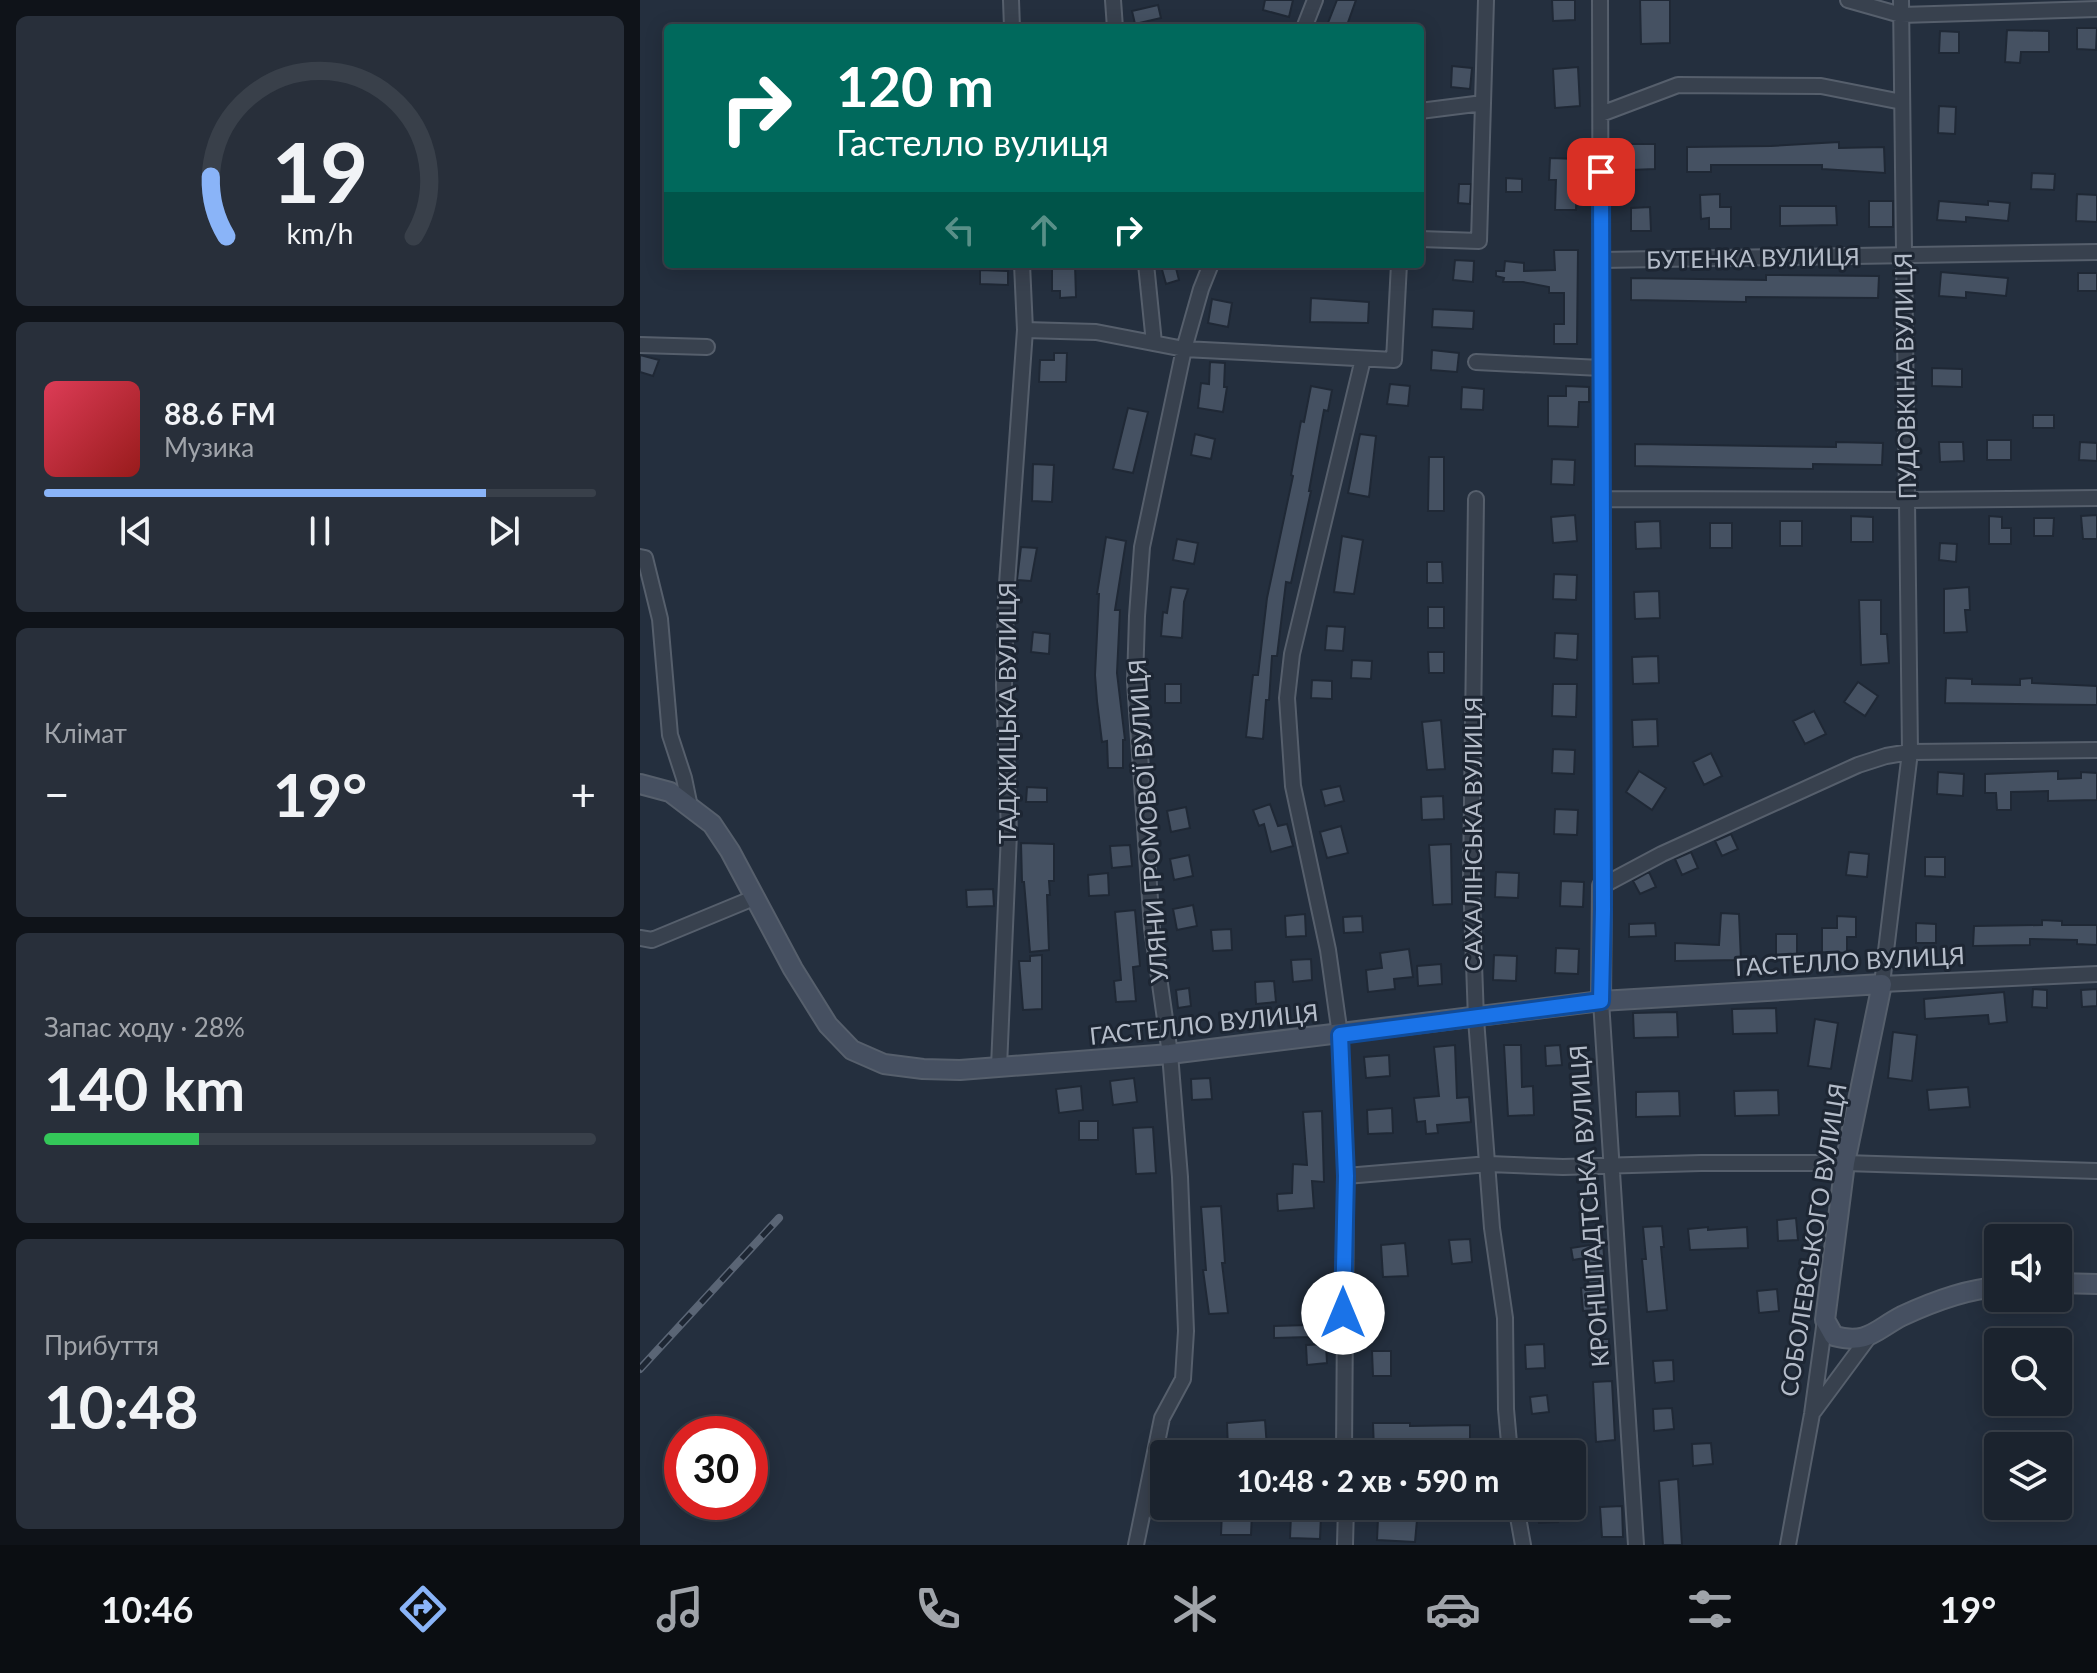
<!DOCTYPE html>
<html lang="uk">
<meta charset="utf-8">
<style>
body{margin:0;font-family:Lato,sans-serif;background:#282f3a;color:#f1f3f6;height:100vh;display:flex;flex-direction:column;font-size:30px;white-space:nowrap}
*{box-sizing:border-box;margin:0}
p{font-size:26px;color:#a0a4aa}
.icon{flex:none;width:44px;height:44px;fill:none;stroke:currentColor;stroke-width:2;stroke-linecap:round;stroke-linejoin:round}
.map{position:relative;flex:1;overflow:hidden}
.sheet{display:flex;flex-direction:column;gap:16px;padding:16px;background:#0f1319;width:640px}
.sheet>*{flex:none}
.guide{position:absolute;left:24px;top:24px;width:760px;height:244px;border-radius:8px;box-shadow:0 4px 20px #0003,0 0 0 2px #39404a;background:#00695c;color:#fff;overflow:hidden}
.tools{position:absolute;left:1344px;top:1224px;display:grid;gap:16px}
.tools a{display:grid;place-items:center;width:88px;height:88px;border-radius:8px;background:#1b232e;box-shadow:0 4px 20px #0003,0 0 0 2px #39404a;font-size:40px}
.speed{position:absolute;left:24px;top:1416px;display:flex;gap:16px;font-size:40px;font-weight:700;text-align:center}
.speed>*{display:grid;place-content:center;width:104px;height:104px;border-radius:50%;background:#1b232e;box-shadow:0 4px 20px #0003,0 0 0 2px #39404a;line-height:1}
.speed .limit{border:12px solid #d22;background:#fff;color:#111}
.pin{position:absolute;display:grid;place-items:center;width:68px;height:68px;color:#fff;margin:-34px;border-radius:16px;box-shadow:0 4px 12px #0006}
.me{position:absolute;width:88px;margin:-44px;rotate:0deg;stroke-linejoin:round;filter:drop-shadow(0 0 6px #0008)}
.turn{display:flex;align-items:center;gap:28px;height:168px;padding:0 40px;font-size:36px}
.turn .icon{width:104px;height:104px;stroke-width:2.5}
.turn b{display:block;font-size:56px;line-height:68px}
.lanes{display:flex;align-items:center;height:76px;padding:0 40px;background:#0003;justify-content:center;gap:40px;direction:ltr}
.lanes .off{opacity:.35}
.big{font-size:60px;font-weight:700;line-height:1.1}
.sheet .tile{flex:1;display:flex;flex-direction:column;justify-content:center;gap:12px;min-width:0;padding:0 28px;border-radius:12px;background:#282f3a}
.sheet .dial{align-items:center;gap:0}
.dial svg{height:208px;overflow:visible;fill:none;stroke:#39404a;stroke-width:7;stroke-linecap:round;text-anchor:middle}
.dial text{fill:#f1f3f6;stroke:none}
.song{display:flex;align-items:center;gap:24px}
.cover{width:96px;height:96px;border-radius:12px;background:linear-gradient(135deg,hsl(350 70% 55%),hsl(0 70% 35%))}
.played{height:8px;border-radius:4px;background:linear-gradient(90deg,#8ab4f8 80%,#39404a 80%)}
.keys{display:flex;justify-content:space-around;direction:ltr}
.heat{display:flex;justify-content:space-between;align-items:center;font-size:44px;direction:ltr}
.charge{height:12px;border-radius:6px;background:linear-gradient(90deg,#34c759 28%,#39404a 0)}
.trip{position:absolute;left:510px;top:1440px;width:436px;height:80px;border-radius:8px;background:#1b232e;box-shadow:0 4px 20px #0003,0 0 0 2px #39404a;font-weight:700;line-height:80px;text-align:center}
.tab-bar{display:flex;height:128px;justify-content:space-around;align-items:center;background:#0b0e12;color:#a0a4aa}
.tab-bar .icon{width:56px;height:56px}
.tab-bar .selected{color:#8ab4f8}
.tab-bar b{font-size:36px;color:#f1f3f6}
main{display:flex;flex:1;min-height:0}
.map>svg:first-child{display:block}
.building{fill:#455162;stroke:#1f2835;stroke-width:2}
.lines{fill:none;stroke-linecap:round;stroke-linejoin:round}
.street-casing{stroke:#565f6c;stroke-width:18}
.secondary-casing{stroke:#565f6c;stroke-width:22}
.street{stroke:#38414e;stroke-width:14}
.secondary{stroke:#465061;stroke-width:18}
.rail-casing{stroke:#5a6575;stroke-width:8}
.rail{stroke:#1d2633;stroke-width:5;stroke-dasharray:15;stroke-linecap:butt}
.route-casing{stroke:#114b97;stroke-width:20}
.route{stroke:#1a73e8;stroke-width:14}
.labels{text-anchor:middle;stroke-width:6;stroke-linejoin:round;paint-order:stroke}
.street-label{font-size:24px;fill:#b4bcc9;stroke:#1d2633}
</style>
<main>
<section class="sheet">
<div class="tile dial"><svg viewBox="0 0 100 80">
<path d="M14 69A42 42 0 1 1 86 69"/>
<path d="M14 69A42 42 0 0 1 8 46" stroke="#8ab4f8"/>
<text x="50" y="56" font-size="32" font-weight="700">19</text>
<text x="50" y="72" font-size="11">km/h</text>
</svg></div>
<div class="tile">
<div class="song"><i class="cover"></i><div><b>88.6 FM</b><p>Музика</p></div></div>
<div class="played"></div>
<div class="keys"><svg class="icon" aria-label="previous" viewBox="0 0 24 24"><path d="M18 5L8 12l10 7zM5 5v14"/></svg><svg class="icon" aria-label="pause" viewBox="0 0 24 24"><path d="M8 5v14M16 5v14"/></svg><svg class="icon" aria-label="next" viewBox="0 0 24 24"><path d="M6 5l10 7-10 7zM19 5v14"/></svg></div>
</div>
<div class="tile"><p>Клімат</p>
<div class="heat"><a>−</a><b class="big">19°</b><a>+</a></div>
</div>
<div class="tile"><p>Запас ходу · 28%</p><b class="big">140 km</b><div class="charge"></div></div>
<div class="tile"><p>Прибуття</p><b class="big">10:48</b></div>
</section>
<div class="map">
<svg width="1457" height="1545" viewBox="0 0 1457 1545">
<rect width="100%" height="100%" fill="#242f3e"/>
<path class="building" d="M625,0H653L649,17L623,10Z
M697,0H716L706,28H686Z
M912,0H935V20L913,21Z
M1000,0H1030V43L1001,44Z
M518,5L521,18L495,24L492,11Z
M1437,28H1457L1456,50L1437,49Z
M1367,30L1409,31V52H1381L1380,63L1365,62Z
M1300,31L1319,32V53H1299Z
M812,66L832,68L830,89L811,87Z
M938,67L940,106L915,108L913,69Z
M1299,106L1316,107L1315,134L1298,133Z
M1199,142V148L1244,147L1245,173L1182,169V165H1071V172H1047V147L1131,146Z
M991,144H1015V169L991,170Z
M910,158L938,159L936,210H915L916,180H909Z
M1392,173L1415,174L1414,190L1391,189Z
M866,178L882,179V192H866Z
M819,184H831L830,204L818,203Z
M1080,194V207H1091V229H1069V218L1061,219L1060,195Z
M1437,194L1457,195V222L1436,221Z
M1229,201H1253V227H1229Z
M1299,201L1348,205V201L1370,203L1368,221L1326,217V222L1297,220Z
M1140,206H1196L1197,225L1140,226Z
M1010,207L1011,231H991V208Z
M914,250H938L937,344H914V324H924V293H909V287L883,282H863L864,278L856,276V271H864L865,261L884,263V271L915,270Z
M815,260L834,261L833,282L813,280Z
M412,264H435L436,297L420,298V291H412Z
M535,264L539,280L526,284L521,266Z
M340,270L368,271V285L340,284Z
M1301,272L1368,278L1366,296L1326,292V298L1299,296Z
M1438,273H1457V291H1438Z
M1126,275L1239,276L1238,298L1106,297V302L991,300V278L1126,280Z
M671,298L729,302L728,323L670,322Z
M572,299L592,303L588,327L568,323Z
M793,309L834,311L833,329L792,327Z
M792,350L819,353L817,372L791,370Z
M414,353H427L426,382H399L400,360H414Z
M0,355L19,360L13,376L0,372Z
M570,362L585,363L584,387H587L583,412L558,408L561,383L569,384Z
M1292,368L1322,369V387L1292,386Z
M750,384L770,386L768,406L747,404Z
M671,386L692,390L688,411L684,410L669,491H671L651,583L646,582L637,656H632L629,700H626L623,739L606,737L613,675H618L627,598L653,476L651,475L661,421L664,422Z
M926,386L949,387V402H939L938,427L908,426V396H926Z
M822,387L844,389L843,410L821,409Z
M488,408L508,412L493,473L473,469Z
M1393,415H1414V428H1393Z
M555,434L575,439L571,459L551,455Z
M720,434L736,436L729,497L708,493Z
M1347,440H1371V460H1347Z
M1196,442L1243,443L1242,465L1173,464V469L995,466V444L1196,447Z
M1299,442H1323L1324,461L1300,462Z
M1440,442L1457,443V461L1439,460Z
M789,457H804V511H788Z
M912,459L935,460L934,485L911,484Z
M393,464L414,465L412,502L392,501Z
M935,515L937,541L913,543L911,517Z
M1457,515V539H1443L1441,516Z
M1211,516L1233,517V542H1211Z
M1349,516L1362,517V528H1371V544H1349Z
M1394,518H1414L1413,536H1394Z
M1020,521L1021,548L996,549L995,522Z
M1140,521H1162V546H1140Z
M1070,523H1092V548H1070Z
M702,536L723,540L714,594L694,592Z
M466,537L486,541L475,610H480L477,673L485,740H483V768H468L467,741L462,742L457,701L455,675L459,594H457Z
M537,539L558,543L554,564L533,560Z
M1300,543L1317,544L1316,562L1299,560Z
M381,547L397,548L391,581L377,580Z
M787,562H802L803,583H787Z
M914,574L937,575L936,600L913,599Z
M531,587L548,589L544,602L542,638L521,636L523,612L527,613Z
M1329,587L1330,610H1325L1327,632L1304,633V589Z
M1019,591L1020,618L995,619L994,592Z
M1219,600H1241V634H1247L1249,663L1221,665Z
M788,607H804V628H788Z
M687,626L705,627L703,651L685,650Z
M393,632L410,634L409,654L391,652Z
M915,633L938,634L937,660L914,658Z
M788,652H804V673H789Z
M1018,656L1019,683L993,684L992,657Z
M712,660L732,661L731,679L711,678Z
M1306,678L1332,679V684L1380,685V679L1392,678V683L1457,686V705L1305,703Z
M672,680L692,681V699L671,698Z
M1218,682L1238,696L1225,716L1204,702Z
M525,684H541V703H525Z
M913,684H937L936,717L912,716Z
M1174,711L1186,734L1165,744L1153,721Z
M1017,719L1018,746L993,747L992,720Z
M801,720L805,769L787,770L782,722Z
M913,749L935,750L934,774L912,773Z
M1071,753L1082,776L1064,785L1053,762Z
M999,771L1026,788L1012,810L986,792Z
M1418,771V779L1441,778V772L1457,773V800L1408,801V791L1371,792V810H1357L1356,793H1345V774Z
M1298,772L1324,774L1323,796L1297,794Z
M700,786L704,801L685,806L681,790Z
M387,787L407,788V802H386Z
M803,796L804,819L782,820L781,797Z
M630,804L638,826L647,824L653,846L631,852L624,824L619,826L613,810Z
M546,807L550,828L531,832L527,811Z
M915,809L938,810L937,835L914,834Z
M701,826L708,853L687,858L680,832Z
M1091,834L1098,849L1082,856L1075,841Z
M381,843L414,844V881H409L410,895H407L409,950L390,952L384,882H382Z
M811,844L812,904L793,905L789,845Z
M490,845L492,866L472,868L470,846Z
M1051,852L1058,868L1042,875L1035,859Z
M1209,852L1229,854L1227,877L1206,875Z
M549,855L553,876L534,880L530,859Z
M1285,857H1305V877L1285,876Z
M856,872L879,873L878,898L855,897Z
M1009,872L1016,887L1000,894L993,881Z
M468,873L469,895L449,896L448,875Z
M921,881L944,882L943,907L920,906Z
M353,889L354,906L327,907L326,890Z
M553,905L557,926L537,930L533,909Z
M495,910L500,966L493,967L496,1001L476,1002L474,981L481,980L475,912Z
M1081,913L1099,914L1101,960L1035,961V943L1079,945Z
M665,914L666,936L646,937L645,916Z
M722,916L723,932L704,933L703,917Z
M1197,916L1216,917V937H1207V953L1182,952V928H1197Z
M1402,920L1422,921V925H1457V945L1437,944V940L1390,939V945L1333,946L1334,926L1402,925Z
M1015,923L1016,936L989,937V924Z
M1276,923L1296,924V943H1276Z
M591,929L592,950L573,951L571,930Z
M1136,934H1157V956H1136Z
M916,948L939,949L938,974L915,973Z
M769,949L773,977L754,979L755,989L728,992L726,970L742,968L740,953Z
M402,955V1009L383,1010L379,961H390V956Z
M854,955L877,956L876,981L853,980Z
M671,959L672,980L653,982L651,960Z
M801,964L802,984L778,986L777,966Z
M634,981L636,1002L616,1004L615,982Z
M549,988L551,1006L538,1008L536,990Z
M1393,989L1407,990V1008L1392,1007Z
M1457,989V1006L1442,1007L1441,990Z
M1364,992L1367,1022L1349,1024L1348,1015L1285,1019L1284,999Z
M1136,1008L1137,1033L1093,1034L1092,1009Z
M1037,1012L1038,1037L994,1038L993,1013Z
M1175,1019L1198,1023L1191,1069L1168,1066Z
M1253,1032L1277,1035L1272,1081L1248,1078Z
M815,1045L817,1098L829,1097L831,1122L797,1125L798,1133L786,1134L785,1121L777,1122L774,1098L799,1096L794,1047Z
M864,1045H881L882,1087L893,1086L894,1115L868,1116Z
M920,1045L922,1065L906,1066L905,1046Z
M749,1055L750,1076L726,1078L724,1057Z
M494,1078L497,1102L473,1105L470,1081Z
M570,1078L572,1099L552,1100L551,1079Z
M441,1086L443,1110L419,1113L416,1089Z
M1328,1087L1330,1107L1289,1110L1287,1090Z
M1138,1090L1139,1115L1095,1116L1094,1091Z
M1039,1091L1040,1116L996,1117V1092Z
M752,1108L753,1133L728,1134L727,1110Z
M682,1111L684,1182L672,1181L674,1208L638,1211L637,1194L652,1193L653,1164L667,1165L663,1112Z
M439,1121H458V1140H439Z
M513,1127L516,1173L496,1174L493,1128Z
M581,1206L585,1263H582L588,1313L569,1314L563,1270H566L561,1207Z
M1156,1218L1158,1240L1138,1241L1137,1220Z
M1022,1226L1024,1247H1021L1027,1310L1007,1312L1002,1259H1006L1003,1227Z
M1068,1227V1230L1107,1227L1108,1248L1050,1250L1048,1229Z
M830,1239L832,1262L812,1264L809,1240Z
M765,1243L768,1276L743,1277L741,1245Z
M963,1243L968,1309L943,1311L941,1288L949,1287L945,1258L933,1260L931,1248Z
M1137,1289L1139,1311L1119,1313L1117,1291Z
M668,1325L669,1337L634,1338V1326Z
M950,1339H969V1356L950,1357Z
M686,1344L687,1363L667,1365L666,1345Z
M904,1344L905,1368L886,1369L885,1345Z
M732,1351H751V1376H733Z
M1033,1360L1034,1381L1015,1383L1013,1361Z
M972,1381L975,1440L956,1442L953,1382Z
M907,1395L909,1412L892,1414L890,1397Z
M1032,1408L1034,1429L1014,1431L1013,1409Z
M625,1420L627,1448L588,1450L587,1423Z
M733,1423H770V1426L830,1425V1452L793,1453V1449L734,1450Z
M1071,1443L1073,1464L1053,1466L1052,1444Z
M1038,1479L1042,1545H1023L1019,1481Z
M918,1506V1522L899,1523L898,1507Z
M982,1506L983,1537H962L960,1507Z
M582,1511L612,1512L611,1535H581Z
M651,1515H681L680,1539L650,1538Z
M738,1518L777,1520L775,1542L737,1540Z"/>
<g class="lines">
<g class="street-casing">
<path id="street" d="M371,0L372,28
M473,0L475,28
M960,0L962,886L1022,854L1218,765L1246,756L1270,752L1457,750
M1208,0L1261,15L1457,9
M1261,0L1270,752L1242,984L1457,974
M664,28L675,0
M780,111L843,103L846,0
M961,114L1038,85L1181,86L1262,102
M780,239L839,241L843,103
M961,260L1457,252
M506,264L514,343
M385,330L456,332L544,349L754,360L759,264
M0,345L67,347
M836,362L961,368
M836,499L831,879L836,1019L852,1228L865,1318L866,1409L870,1454
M962,499L1268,500L1457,498
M0,557L5,558L20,619L30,735L44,778L50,807
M0,938L12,940L116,897
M961,1001L996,1545
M359,1067L369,833L364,685L366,598L385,330L382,264
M706,1176L849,1164L923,1167L1061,1163H1205L1457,1171
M1174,1411L1228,1338
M704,1454L706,1176L700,1035L688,950L653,786L647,698L652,654L723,359
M876,1506L883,1545
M496,1545L522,1418L543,1379L546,1331L540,1177L530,1054L512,928L495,682L497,616L502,547L544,349L561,289L571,264
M705,1545L706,1506
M1148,1545L1172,1414L1185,1320"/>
</g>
<g class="secondary-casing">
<path id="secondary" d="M0,784L30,792L72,824L90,851L153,969L188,1025L212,1050L244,1064L283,1069L320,1070L530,1054L961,1001L1242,984L1205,1163L1185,1320L1194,1336C1228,1345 1235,1330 1262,1316C1290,1303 1328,1289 1358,1287
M961,1001L962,886
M1418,1283L1457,1284"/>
</g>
<use href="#street" class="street"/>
<use href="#secondary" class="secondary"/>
<g class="rail-casing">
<path id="rail" d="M0,1369L139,1218"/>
</g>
<use href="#rail" class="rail"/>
</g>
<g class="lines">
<g class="route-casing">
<path id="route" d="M703,1313L706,1176L700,1035L961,1001L963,909L961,172"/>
</g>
<use href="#route" class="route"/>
</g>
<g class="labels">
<g class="street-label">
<text transform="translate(1113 259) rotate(-1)" y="8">БУТЕНКА ВУЛИЦЯ</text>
<text transform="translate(1266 376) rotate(-91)" y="8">ПУДОВКІНА ВУЛИЦЯ</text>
<text transform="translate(368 713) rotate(-90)" y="8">ТАДЖИЦЬКА ВУЛИЦЯ</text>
<text transform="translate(509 821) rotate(-94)" y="8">УЛЯНИ ГРОМОВОЇ ВУЛИЦЯ</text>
<text transform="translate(834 834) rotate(-90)" y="8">САХАЛІНСЬКА ВУЛИЦЯ</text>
<text transform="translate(1210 962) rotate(-3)" y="8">ГАСТЕЛЛО ВУЛИЦЯ</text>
<text transform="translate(564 1025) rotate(-6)" y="8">ГАСТЕЛЛО ВУЛИЦЯ</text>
<text transform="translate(950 1206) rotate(-94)" y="8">КРОНШТАДТСЬКА ВУЛИЦЯ</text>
<text transform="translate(1174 1240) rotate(-81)" y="8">СОБОЛЕВСЬКОГО ВУЛИЦЯ</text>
</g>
</g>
</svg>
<div class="tools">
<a><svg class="icon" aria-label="sound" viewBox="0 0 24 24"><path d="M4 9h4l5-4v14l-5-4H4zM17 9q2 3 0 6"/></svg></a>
<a><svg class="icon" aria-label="search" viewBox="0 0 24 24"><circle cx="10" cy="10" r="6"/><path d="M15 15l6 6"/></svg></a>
<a><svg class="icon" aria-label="layers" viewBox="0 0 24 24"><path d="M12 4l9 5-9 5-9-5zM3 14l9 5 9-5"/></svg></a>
</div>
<div class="speed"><div class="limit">30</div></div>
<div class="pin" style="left:961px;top:172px;background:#d93025"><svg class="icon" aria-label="arrive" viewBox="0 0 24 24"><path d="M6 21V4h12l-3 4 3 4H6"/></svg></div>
<svg class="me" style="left:703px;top:1313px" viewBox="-20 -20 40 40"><circle r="19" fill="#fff"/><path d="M0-13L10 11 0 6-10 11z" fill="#1a73e8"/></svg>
<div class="trip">10:48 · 2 хв · 590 m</div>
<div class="guide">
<div class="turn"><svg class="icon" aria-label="right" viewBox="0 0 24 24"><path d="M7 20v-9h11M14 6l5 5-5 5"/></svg><div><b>120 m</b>Гастелло вулиця</div></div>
<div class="lanes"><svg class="icon off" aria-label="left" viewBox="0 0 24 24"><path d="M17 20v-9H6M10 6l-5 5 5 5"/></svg><svg class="icon off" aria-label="ahead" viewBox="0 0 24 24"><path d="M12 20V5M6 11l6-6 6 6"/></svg><svg class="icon" aria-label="right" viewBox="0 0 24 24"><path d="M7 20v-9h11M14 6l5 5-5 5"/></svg></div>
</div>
</div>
</main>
<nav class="tab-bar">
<b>10:46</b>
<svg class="icon selected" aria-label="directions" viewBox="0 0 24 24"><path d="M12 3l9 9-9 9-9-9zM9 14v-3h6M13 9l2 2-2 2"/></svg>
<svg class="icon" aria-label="music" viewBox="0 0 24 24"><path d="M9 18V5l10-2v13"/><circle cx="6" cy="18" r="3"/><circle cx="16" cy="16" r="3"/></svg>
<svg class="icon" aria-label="phone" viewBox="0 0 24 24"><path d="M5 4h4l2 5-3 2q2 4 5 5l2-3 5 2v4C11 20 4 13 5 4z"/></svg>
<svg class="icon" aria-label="climate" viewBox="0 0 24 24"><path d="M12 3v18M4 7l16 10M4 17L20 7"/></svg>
<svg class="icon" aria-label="car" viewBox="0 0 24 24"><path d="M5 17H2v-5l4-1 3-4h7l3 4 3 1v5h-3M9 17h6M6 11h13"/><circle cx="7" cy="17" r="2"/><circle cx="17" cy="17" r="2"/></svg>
<svg class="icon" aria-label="filters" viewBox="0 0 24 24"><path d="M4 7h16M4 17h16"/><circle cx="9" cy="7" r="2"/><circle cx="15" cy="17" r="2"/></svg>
<b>19°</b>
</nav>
